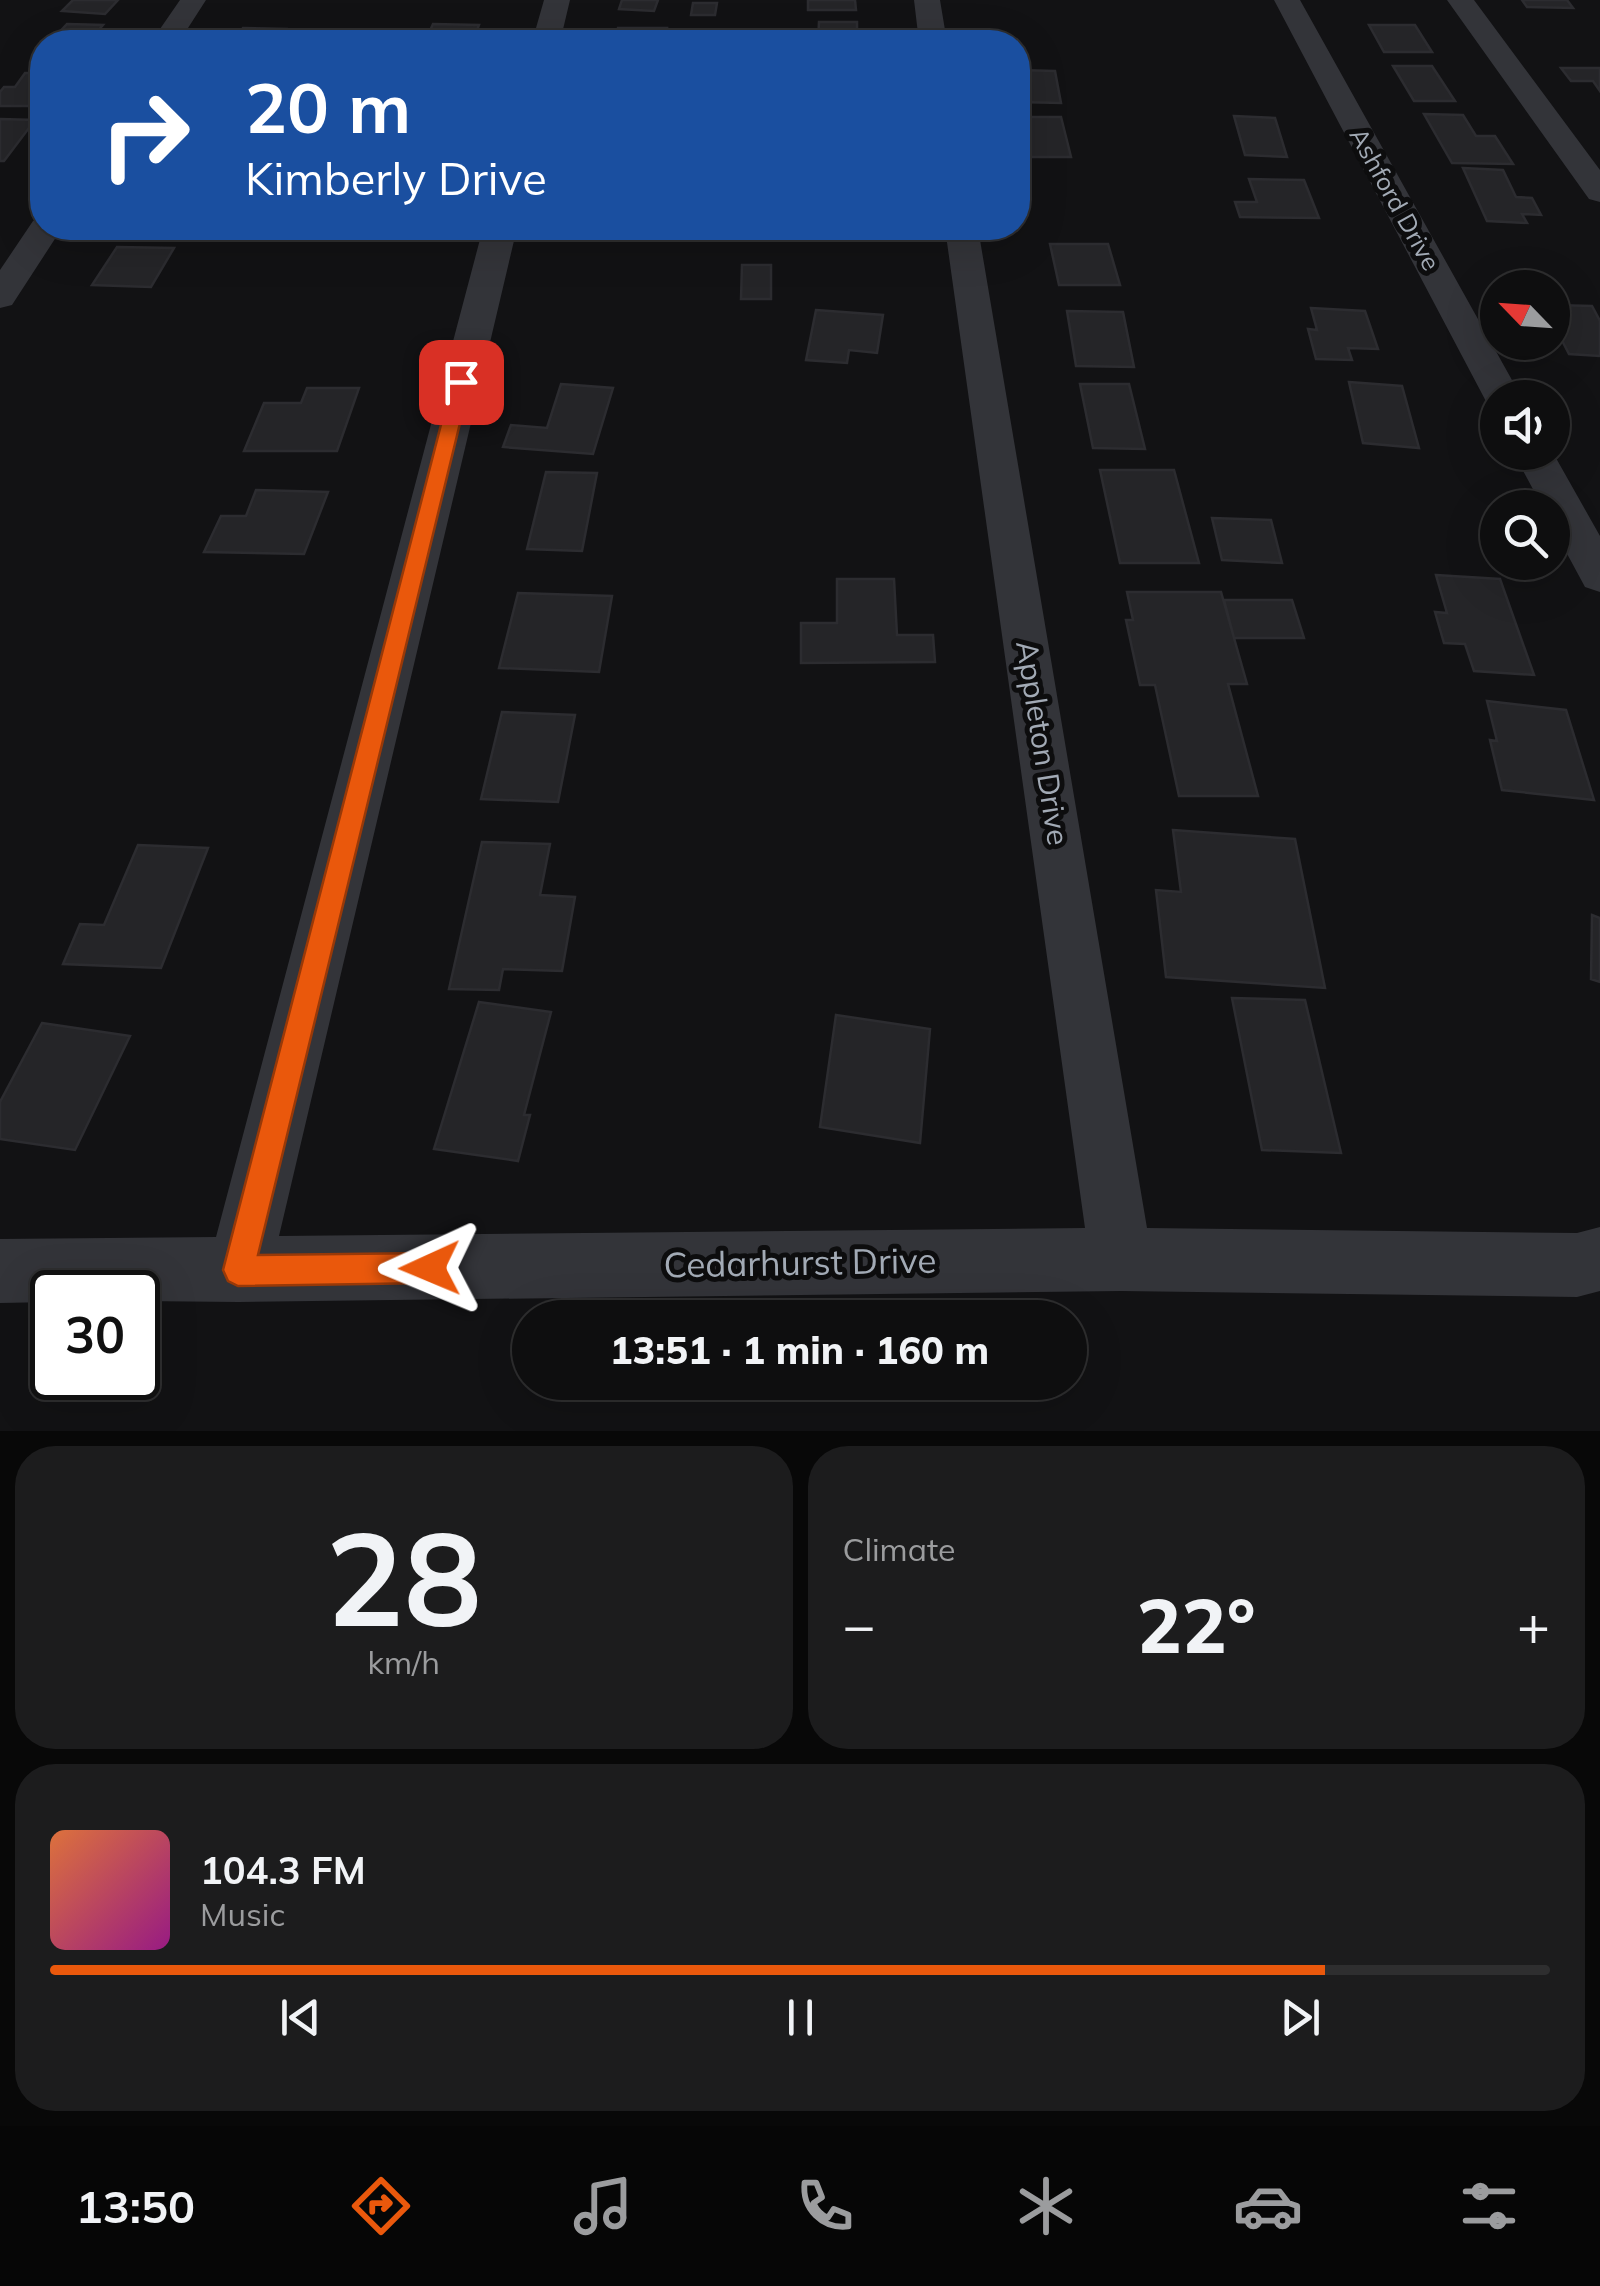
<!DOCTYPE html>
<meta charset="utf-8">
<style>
body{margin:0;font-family:Mulish,sans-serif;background:#1c1c1d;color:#f1f3f6;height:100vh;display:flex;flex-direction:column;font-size:38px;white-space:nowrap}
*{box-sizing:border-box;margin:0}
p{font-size:32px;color:#9b9c9e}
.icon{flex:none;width:55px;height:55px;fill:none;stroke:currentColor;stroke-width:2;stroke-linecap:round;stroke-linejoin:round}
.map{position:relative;height:1431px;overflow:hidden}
.panel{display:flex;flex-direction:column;gap:15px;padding:15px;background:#080808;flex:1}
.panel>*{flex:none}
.top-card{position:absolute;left:30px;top:30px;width:1000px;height:210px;border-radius:40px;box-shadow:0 10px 40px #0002,0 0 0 2px #2e2e2f;background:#1a4fa0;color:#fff;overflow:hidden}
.needle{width:65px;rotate:295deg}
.controls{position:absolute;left:1480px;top:270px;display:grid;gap:20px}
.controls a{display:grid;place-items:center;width:90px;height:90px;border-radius:50%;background:#0e0e0f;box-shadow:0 10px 40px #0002,0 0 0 2px #2e2e2f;font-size:50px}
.speed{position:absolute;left:30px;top:1270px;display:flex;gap:20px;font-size:50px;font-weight:700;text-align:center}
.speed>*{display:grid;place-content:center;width:130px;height:130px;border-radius:50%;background:#0e0e0f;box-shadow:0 10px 40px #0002,0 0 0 2px #2e2e2f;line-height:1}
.speed .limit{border:5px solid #111;border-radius:15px;background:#fff;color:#111}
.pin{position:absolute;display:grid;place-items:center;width:85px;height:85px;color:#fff;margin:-42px;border-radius:20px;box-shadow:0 5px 15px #0006}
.me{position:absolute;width:110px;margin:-55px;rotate:269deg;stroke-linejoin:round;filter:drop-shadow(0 0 8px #0008)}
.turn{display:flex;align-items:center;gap:35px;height:210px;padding:0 50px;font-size:45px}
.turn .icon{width:130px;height:130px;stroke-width:2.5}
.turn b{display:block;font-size:70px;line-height:85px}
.big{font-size:75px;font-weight:800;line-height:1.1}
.panel .widget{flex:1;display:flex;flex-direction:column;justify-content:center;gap:15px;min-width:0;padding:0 35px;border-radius:40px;background:#1c1c1d}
.panel .dial{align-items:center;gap:0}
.dial b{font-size:130px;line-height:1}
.song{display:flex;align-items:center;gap:30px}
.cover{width:120px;height:120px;border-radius:15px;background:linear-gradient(135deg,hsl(20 70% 55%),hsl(310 70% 35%))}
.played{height:10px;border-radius:5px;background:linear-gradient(90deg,#ea580c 85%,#2e2e2f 85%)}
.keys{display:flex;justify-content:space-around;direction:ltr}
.heat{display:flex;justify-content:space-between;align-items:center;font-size:55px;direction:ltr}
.panel .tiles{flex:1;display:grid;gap:15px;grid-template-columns:1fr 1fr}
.widget:last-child{grid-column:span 2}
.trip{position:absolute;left:512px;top:1300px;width:575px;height:100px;border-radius:50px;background:#0e0e0f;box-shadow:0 10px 40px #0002,0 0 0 2px #2e2e2f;font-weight:800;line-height:100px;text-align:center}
.menu{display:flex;height:160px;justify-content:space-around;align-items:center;background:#060606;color:#9b9c9e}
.menu .icon{width:70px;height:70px}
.menu .selected{color:#ea580c}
.menu b{font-size:45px;color:#f1f3f6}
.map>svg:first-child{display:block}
.building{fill:#252528;stroke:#2c2c30;stroke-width:2.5}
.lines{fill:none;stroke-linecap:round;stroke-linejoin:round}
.minor{fill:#333439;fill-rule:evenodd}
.route{fill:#ea580c;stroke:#983908;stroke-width:2.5}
.labels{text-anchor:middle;stroke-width:10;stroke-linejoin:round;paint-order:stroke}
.far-street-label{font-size:25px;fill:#a2aab5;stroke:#0d0d0e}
.street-label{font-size:30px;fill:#a2aab5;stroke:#0d0d0e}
.near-street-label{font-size:35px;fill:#a2aab5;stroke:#0d0d0e}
</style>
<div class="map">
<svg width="1600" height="1431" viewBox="0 0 1600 1431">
<rect width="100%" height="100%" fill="#121214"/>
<path class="building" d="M73,0H118L105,14L62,11Z
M622,0H658L654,11L619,9Z
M808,0H855L856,10H808Z
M1522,0H1567L1573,8L1527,7Z
M693,3H717L715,15H691Z
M819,22H857V42H818Z
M67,24L103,25L88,42H50Z
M433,24L479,25L474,38H493L491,42H425Z
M1369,25H1415L1432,52H1384Z
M243,28L286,29L281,38H305L302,42H233Z
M618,28H667L664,42H614Z
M1393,66H1432L1455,101H1414Z
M1561,68H1600V91L1593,81H1571Z
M1018,70L1055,71L1061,103L1018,102Z
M25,73H42V106H0V92L4,87H15Z
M1424,114L1463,115L1476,136H1495L1513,164L1452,163Z
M1234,116L1275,118L1287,157L1245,155Z
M1022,117H1061L1071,157H1031Z
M0,119L35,120L4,161H0Z
M1463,168L1503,170L1516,197L1532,198L1541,215L1522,214L1527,223L1487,221Z
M1249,179L1304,180L1319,218L1240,217L1235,202H1257Z
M1050,244H1108L1120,285H1059Z
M117,247L174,248L151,287L92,285Z
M742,265H771V299H741Z
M1552,305L1592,306L1600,321V356L1569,354L1552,321Z
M1311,308L1365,311L1378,349L1348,348L1352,360L1316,359L1308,329L1317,330Z
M816,310L883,315L877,353L849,350L847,363L806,360Z
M1067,311L1123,312L1134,367L1076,366Z
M1349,382L1402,386L1419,448L1363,443Z
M561,384L613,388L593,454L503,447L511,425L547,428Z
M1080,384H1129L1145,449L1093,448Z
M307,388H359L337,451H244L264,403H301Z
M1100,470H1174L1199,563H1120Z
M546,472L597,473L582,551L527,549Z
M256,490L328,492L304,554L204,552L221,516H246Z
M1212,518L1271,520L1282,563L1222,560Z
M1436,575L1500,579L1534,675L1474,671L1465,644L1444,643L1435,612L1447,613Z
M837,579H894L897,635H933L935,662L801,663V623H837Z
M1127,592H1221L1247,684H1228L1258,796H1179L1155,685H1140L1126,620H1133Z
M518,593L612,596L599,672L499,668Z
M1224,600H1292L1304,638H1234Z
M1487,701L1566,710L1594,800L1502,790L1490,740L1497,741Z
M502,712L575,715L558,802L481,799Z
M1173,830L1295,839L1325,988L1166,977L1156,890L1181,892Z
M482,842L550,844L540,895L575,897L562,971L503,969L499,990L449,989Z
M138,845L208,848L161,968L63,964L80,924L104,925Z
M1592,915L1600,918V982L1591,979Z
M1232,998L1305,1000L1341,1153L1262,1150Z
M479,1002L551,1012L524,1115H530L518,1161L434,1149Z
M836,1015L930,1029L920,1143L820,1127Z
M42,1023L130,1036L75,1150L0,1139V1102Z"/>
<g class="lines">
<path class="minor" d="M180,0H206L179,42H151Z
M544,0H570L560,42H532Z
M914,0H940L947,42H919Z
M1274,0H1300L1522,398H1498V409L1489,407Z
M1447,0H1474L1600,170V202L1589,199Z
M42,219V228H62L12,305L0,308V270L33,221Z
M483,228H517L279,1236L1085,1228L945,228H978L1147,1228L1577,1233L1600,1227V1291L1577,1297L1121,1291L239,1302L138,1301V1292H52V1302L0,1303V1239L216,1237Z
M1552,451L1600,536V592L1585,587L1552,526V508H1543L1513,452Z"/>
</g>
<path class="route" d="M461,376L470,382L258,1255L430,1253L441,1257L446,1268L441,1279L430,1283L238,1286L228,1281L223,1270L452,382Z"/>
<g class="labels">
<g class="far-street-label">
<text transform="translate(1395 199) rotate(61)" y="9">Ashford Drive</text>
</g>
<g class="street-label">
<text transform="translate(1042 743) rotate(81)" y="10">Appleton Drive</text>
</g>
<g class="near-street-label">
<text transform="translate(800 1263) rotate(-1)" y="12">Cedarhurst Drive</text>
</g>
</g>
</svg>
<div class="controls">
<a><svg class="needle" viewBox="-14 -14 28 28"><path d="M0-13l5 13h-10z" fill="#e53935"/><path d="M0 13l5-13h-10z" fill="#9b9c9e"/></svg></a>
<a><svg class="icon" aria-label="sound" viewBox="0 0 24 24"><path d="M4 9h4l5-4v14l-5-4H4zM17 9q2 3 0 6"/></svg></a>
<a><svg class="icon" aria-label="search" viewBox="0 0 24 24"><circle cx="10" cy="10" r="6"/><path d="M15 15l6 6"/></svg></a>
</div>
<div class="speed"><div class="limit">30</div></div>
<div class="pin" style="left:461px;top:382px;background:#d93025"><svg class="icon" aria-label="arrive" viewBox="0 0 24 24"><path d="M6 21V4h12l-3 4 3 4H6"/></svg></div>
<svg class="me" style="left:430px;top:1268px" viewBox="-20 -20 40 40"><path d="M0-17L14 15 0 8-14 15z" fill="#ea580c" stroke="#fff" stroke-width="4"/></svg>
<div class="trip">13:51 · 1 min · 160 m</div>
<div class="top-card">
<div class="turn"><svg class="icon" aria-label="right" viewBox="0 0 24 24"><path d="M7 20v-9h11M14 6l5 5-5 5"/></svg><div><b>20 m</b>Kimberly Drive</div></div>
</div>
</div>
<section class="panel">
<div class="tiles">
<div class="widget dial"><b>28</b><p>km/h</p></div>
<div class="widget"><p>Climate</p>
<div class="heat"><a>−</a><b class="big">22°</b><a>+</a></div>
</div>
<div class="widget">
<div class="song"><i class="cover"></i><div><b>104.3 FM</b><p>Music</p></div></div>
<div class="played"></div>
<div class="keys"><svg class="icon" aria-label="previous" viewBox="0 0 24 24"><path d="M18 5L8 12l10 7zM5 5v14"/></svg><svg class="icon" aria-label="pause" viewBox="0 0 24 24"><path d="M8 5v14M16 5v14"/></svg><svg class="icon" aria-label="next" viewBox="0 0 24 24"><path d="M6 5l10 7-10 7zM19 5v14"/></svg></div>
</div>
</div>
</section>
<nav class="menu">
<b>13:50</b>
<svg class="icon selected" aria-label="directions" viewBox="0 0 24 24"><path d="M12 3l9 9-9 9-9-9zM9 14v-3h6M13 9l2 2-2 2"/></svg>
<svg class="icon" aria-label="music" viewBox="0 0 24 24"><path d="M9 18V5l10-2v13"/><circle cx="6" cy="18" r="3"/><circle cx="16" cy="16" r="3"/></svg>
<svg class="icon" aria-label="phone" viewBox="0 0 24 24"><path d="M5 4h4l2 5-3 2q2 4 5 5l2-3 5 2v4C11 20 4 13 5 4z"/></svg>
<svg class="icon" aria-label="climate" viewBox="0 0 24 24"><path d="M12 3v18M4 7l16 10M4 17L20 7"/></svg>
<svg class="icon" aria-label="car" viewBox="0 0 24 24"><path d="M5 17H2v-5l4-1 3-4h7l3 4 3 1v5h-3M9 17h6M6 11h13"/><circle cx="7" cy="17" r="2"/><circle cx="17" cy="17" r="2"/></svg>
<svg class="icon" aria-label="filters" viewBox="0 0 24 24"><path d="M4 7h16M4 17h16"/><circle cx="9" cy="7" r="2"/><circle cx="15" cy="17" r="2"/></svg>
</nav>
